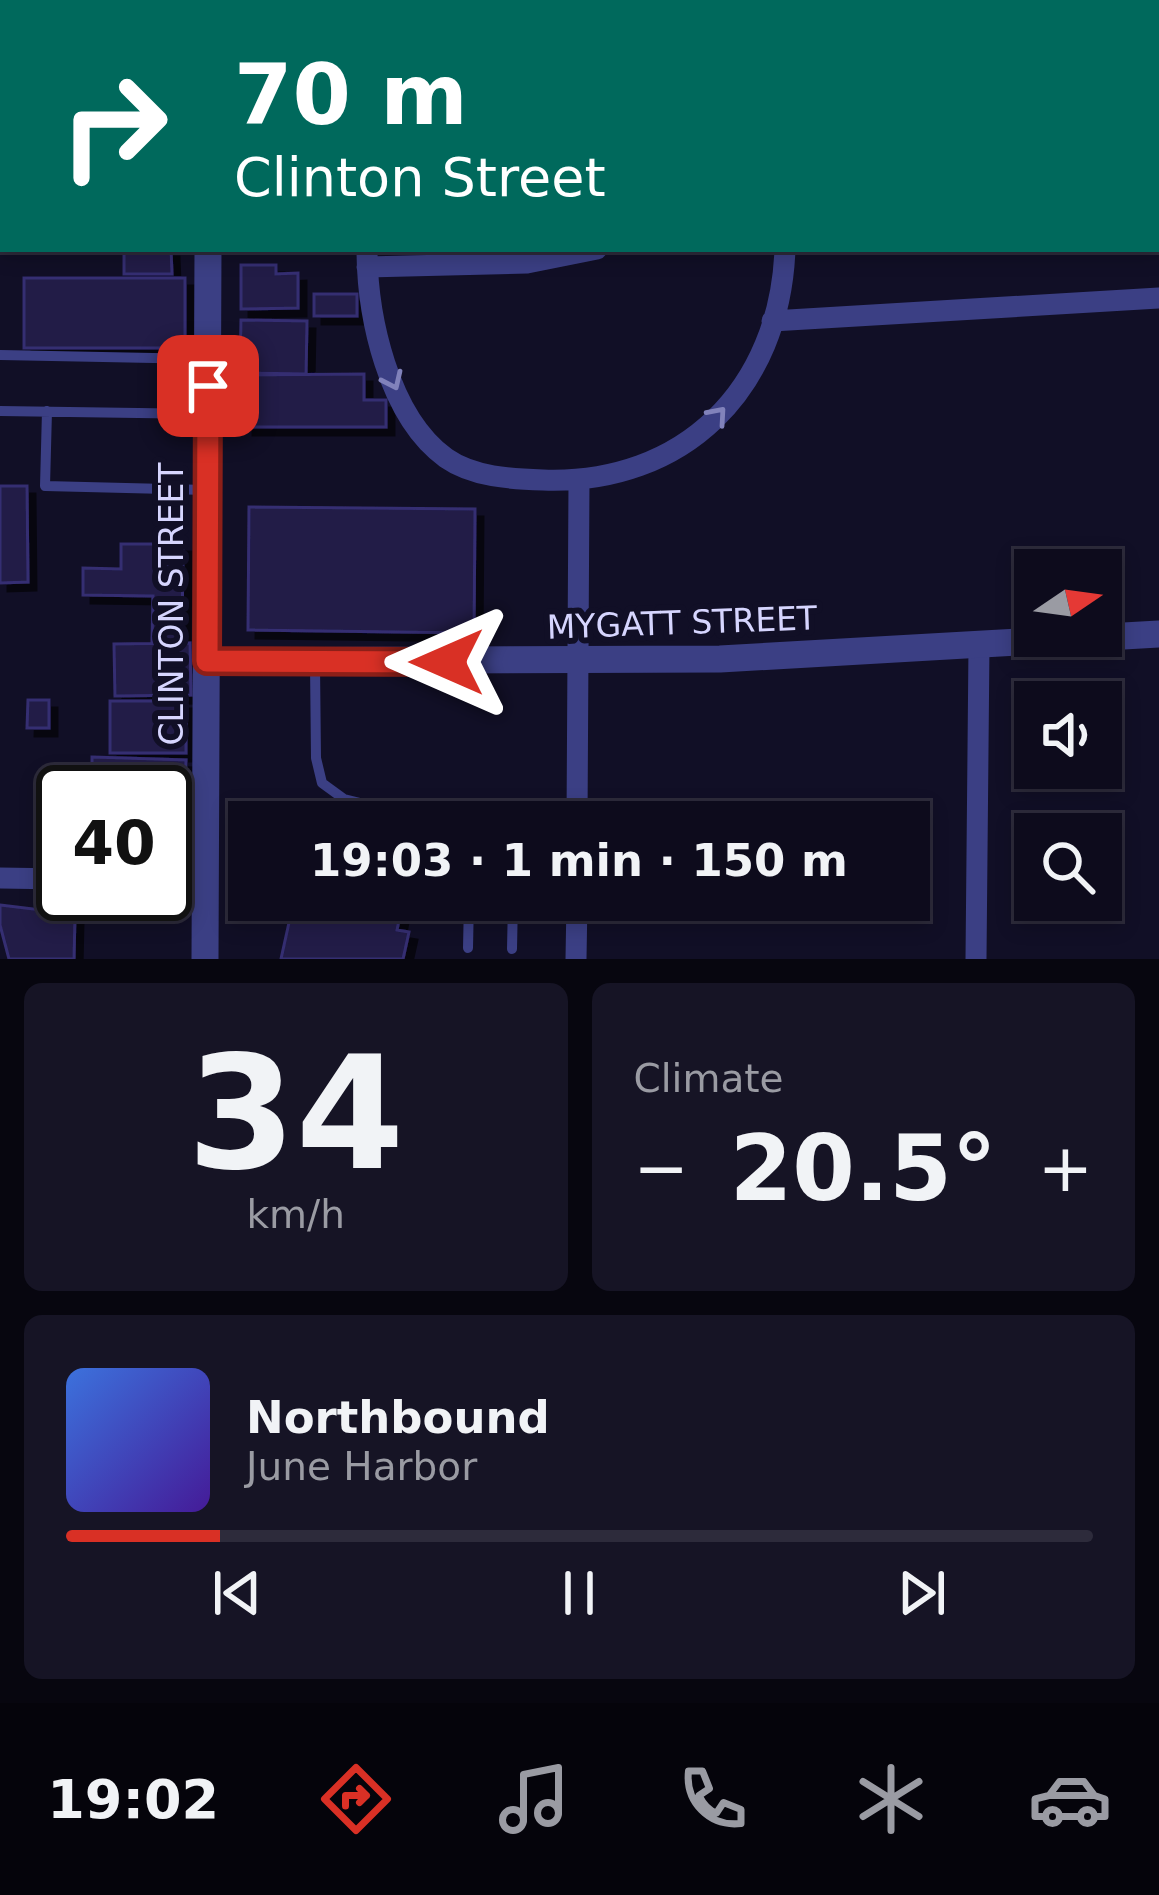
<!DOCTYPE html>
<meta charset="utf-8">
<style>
body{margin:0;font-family:"DejaVu Sans",sans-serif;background:#161425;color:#f1f3f6;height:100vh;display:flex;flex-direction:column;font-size:45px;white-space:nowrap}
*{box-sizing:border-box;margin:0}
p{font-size:39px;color:#9a9ba3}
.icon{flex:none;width:66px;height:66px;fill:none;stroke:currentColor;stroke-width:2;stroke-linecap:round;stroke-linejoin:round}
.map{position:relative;height:959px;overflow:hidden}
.panel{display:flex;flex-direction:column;gap:24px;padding:24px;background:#07060f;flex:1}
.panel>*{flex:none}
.top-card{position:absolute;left:0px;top:0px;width:1161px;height:252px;box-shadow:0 6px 18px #0003,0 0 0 3px #2d2b3b;background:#00695c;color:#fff;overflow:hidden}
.needle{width:78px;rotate:77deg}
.fabs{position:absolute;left:1014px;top:549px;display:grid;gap:24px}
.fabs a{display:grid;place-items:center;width:108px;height:108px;border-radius:0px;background:#0d0b1c;box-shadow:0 6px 18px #0003,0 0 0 3px #2d2b3b;font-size:60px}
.speed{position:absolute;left:36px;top:765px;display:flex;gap:24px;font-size:60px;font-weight:700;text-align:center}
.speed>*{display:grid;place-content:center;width:156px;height:156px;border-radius:50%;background:#0d0b1c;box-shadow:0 6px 18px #0003,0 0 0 3px #2d2b3b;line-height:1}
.speed .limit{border:6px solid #111;border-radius:18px;background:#fff;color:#111}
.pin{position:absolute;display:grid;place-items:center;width:102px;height:102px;color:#fff;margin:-51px;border-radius:24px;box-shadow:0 6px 18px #0006}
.me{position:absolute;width:132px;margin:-66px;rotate:270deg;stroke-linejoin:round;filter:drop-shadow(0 0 9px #0008)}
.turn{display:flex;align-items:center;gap:42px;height:252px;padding:0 36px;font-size:54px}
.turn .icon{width:156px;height:156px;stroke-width:2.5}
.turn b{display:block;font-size:84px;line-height:102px}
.big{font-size:90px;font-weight:700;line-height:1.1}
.panel .widget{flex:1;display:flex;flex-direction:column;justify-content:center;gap:18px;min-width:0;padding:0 42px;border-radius:18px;background:#161425}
.panel .dial{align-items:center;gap:0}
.dial b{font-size:156px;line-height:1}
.song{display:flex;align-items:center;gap:36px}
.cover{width:144px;height:144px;border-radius:18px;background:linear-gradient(135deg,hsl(220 70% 55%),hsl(260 70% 35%))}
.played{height:12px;border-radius:6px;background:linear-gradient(90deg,#d93025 15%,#2d2b3b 15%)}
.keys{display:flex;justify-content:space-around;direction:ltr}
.heat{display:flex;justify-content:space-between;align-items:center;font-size:66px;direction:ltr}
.panel .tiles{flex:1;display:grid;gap:24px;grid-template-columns:1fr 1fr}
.widget:last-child{grid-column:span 2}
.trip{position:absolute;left:228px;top:801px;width:702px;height:120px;border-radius:0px;background:#0d0b1c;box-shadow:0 6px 18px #0003,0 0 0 3px #2d2b3b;font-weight:700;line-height:120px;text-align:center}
.menu{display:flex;height:192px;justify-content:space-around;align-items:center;background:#05040b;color:#9a9ba3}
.menu .icon{width:84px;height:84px}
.menu .current{color:#d93025}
.menu b{font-size:54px;color:#f1f3f6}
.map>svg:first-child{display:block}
.building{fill:#201c46;stroke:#352e72;stroke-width:3;filter:url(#shadow)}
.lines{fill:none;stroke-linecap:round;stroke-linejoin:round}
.service{stroke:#3b3f84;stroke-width:10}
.minor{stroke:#3b3f84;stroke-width:21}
.tertiary{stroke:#3b3f84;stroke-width:27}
.oneway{stroke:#8182bb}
.route-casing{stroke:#8d1f18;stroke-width:30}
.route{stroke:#d93025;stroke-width:21}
.labels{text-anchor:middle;stroke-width:12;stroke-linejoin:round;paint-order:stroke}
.street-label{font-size:33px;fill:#d6d5fe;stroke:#110f26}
</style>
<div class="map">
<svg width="1159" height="959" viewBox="0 0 1159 959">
<defs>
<filter id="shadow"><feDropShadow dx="8" dy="8" stdDeviation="0" flood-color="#0009"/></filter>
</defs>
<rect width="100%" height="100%" fill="#110f26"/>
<path class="building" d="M278,0H346V3H278Z
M124,249H171L172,274H124Z
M241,265H276V274L298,273V308L241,309Z
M24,278H185V348H24Z
M314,294H357V316H314Z
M241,320L307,321L306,374L240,373Z
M364,374V400H386V427H245V375Z
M0,486H27L28,582L0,583Z
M249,507L475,509L474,633L248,630Z
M121,544H183L182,643H152L153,596L83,595V568L121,569Z
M190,643L191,695L115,696L114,644Z
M28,700H49V728H27Z
M110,701H186V753H110Z
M92,757L186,760L182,855H165V792H107V776H92Z
M49,807H63V842L48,841Z
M294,900H403L397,930L409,932L403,959H281Z
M0,905L75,914L74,959H9L0,925Z"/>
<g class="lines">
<path class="service" d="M409,0V3
M539,0V3
M0,84L3,83
M0,355L205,359
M0,411L207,414
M47,411L45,486L207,490
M315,665L316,758L322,783L344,799L437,822
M468,948L469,900
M512,949L513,900"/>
<path class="minor" d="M805,0L806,3
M367,249C367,316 388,416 446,458C473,477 511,479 543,480C684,485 780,389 785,249
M367,267L527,263L597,249
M772,321L1159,298
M577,822L579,481
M0,878L63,879
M165,881L206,882
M576,959L577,900
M976,959L979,645"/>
<path class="tertiary" d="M209,3V0
M207,661L720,659L1159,634
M205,959L208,249"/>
</g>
<defs><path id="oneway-chevron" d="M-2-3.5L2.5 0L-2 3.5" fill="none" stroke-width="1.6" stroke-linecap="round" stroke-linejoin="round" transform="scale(3)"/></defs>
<g class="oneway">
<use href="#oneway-chevron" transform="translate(393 381) rotate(65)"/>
<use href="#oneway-chevron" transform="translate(718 415) rotate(-49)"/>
</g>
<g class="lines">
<g class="route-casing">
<path id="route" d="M208,386L207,661L447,662"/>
</g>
<use href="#route" class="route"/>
</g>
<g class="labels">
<g class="street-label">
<text transform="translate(171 604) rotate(-90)" y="12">CLINTON STREET</text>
<text transform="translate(682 622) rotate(-2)" y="12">MYGATT STREET</text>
</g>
</g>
</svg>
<div class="fabs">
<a><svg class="needle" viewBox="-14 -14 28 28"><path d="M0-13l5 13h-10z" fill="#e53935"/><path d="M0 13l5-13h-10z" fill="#9a9ba3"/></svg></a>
<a><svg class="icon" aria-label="sound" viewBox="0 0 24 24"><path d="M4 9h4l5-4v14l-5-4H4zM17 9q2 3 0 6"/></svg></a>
<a><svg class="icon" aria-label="search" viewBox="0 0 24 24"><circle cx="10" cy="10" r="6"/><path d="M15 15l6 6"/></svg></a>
</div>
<div class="speed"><div class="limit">40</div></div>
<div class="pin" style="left:208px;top:386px;background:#d93025"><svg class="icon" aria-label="arrive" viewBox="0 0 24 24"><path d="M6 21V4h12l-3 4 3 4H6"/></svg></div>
<svg class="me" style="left:447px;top:662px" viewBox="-20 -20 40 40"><path d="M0-17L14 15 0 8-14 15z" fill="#d93025" stroke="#fff" stroke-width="4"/></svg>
<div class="trip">19:03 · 1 min · 150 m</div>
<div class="top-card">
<div class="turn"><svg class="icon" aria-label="right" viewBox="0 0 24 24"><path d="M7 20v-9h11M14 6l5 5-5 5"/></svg><div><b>70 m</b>Clinton Street</div></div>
</div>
</div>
<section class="panel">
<div class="tiles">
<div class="widget dial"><b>34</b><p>km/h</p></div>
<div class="widget"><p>Climate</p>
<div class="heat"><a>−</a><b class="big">20.5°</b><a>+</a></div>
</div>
<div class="widget">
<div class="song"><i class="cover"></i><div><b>Northbound</b><p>June Harbor</p></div></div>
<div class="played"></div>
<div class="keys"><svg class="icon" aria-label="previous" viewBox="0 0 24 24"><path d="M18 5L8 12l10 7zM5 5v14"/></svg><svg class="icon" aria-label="pause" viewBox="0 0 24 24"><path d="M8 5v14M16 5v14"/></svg><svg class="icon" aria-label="next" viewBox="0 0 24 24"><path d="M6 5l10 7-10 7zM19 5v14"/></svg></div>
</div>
</div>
</section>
<nav class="menu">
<b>19:02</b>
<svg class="icon current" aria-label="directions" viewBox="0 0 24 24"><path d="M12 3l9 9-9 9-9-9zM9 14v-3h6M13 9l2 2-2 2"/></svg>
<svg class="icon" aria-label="music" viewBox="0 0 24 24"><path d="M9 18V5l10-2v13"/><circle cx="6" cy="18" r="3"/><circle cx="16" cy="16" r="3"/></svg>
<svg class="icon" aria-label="phone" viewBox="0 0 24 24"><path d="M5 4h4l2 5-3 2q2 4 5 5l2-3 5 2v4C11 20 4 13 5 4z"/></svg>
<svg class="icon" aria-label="climate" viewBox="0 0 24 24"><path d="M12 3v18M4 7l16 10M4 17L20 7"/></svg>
<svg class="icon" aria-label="car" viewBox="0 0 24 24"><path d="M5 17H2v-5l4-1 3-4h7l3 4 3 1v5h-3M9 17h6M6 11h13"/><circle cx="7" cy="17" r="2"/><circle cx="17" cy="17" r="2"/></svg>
</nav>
